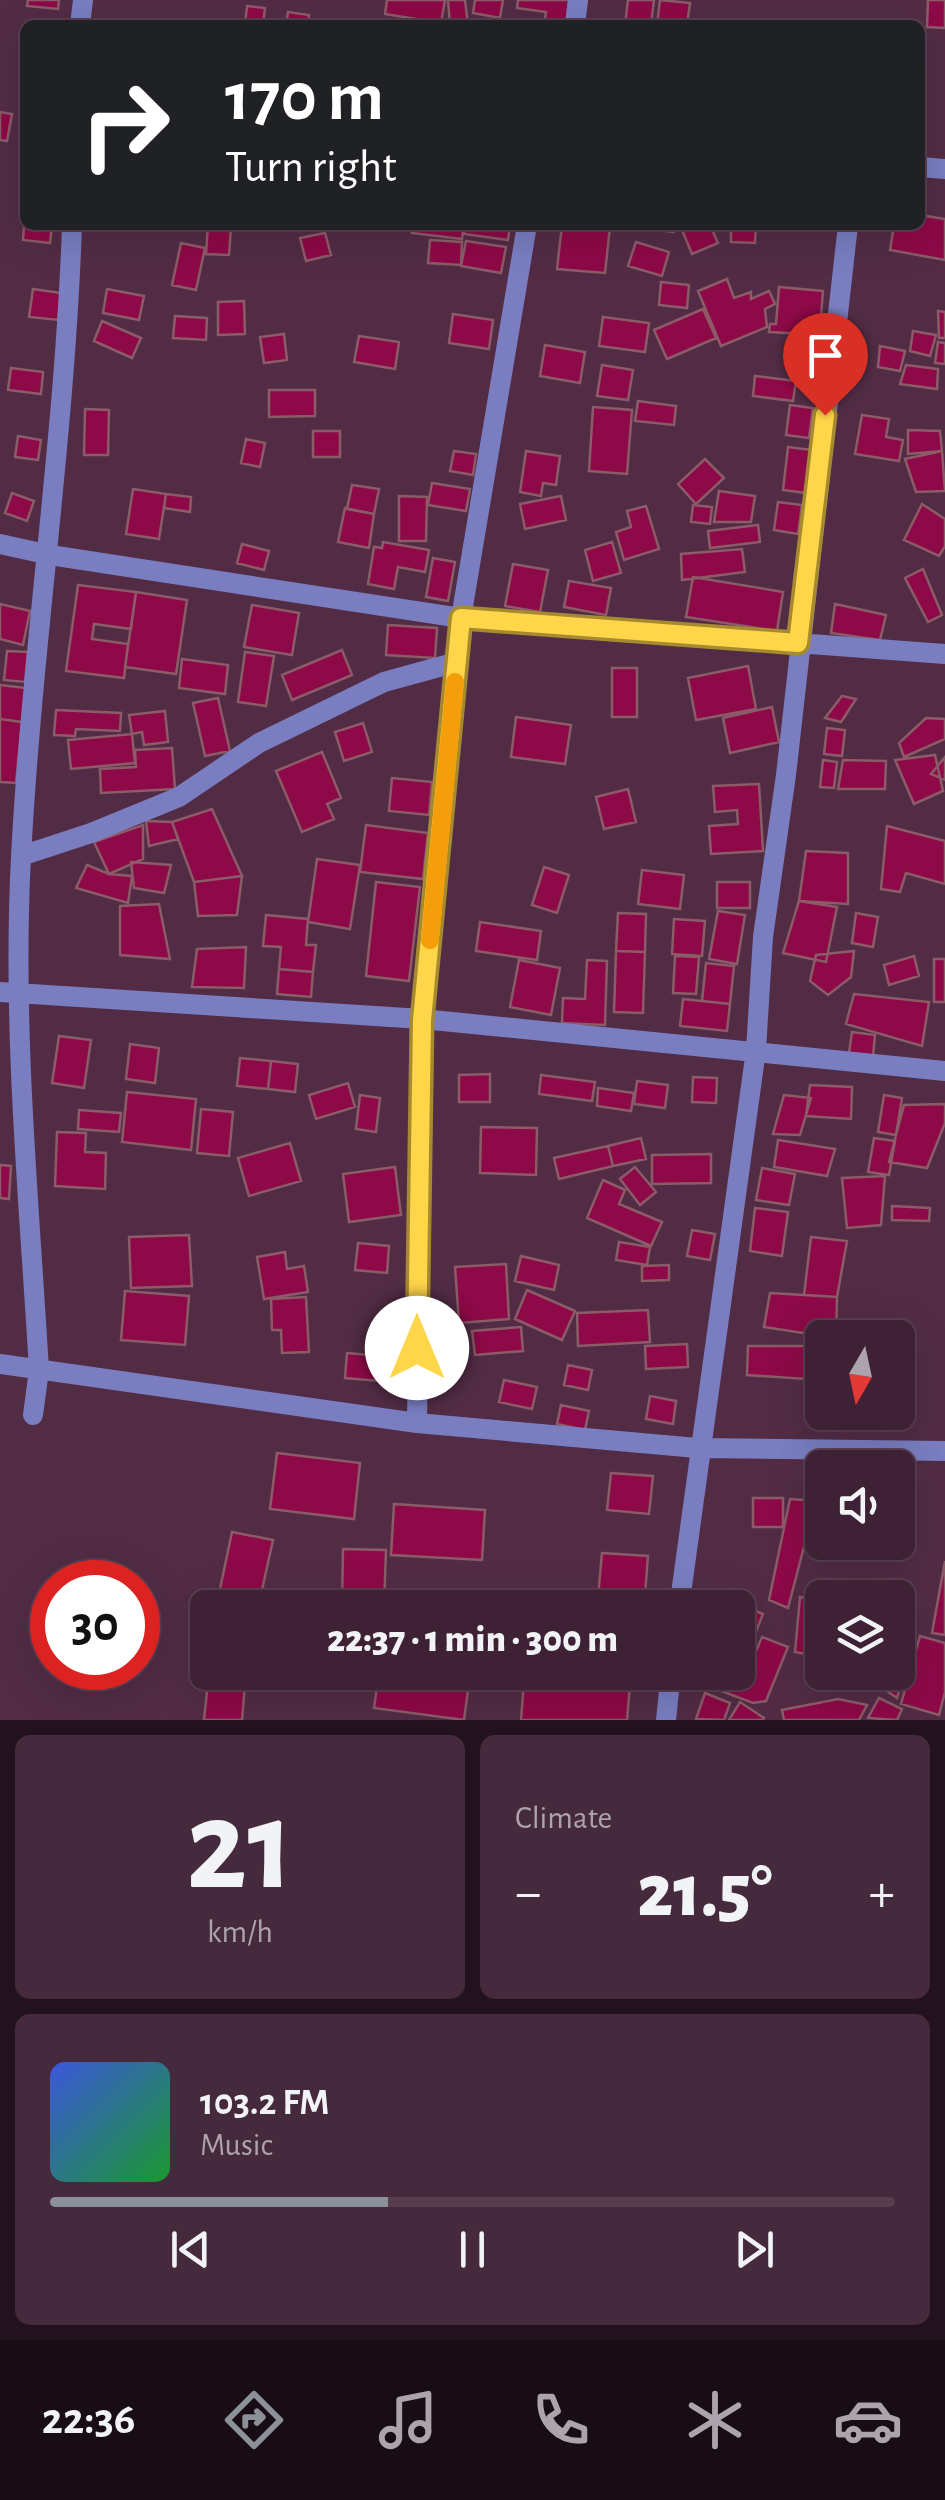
<!DOCTYPE html>
<meta charset="utf-8">
<style>
body{margin:0;font-family:"Alegreya Sans",sans-serif;background:#45293c;color:#f1f3f6;height:100vh;display:flex;flex-direction:column;font-size:38px;white-space:nowrap}
*{box-sizing:border-box;margin:0}
p{font-size:32px;color:#ada3ac}
.icon{flex:none;width:55px;height:55px;fill:none;stroke:currentColor;stroke-width:2;stroke-linecap:round;stroke-linejoin:round}
.map{position:relative;height:1720px;overflow:hidden}
.sheet{display:flex;flex-direction:column;gap:15px;padding:15px;background:#22121d;flex:1}
.sheet>*{flex:none}
.banner{position:absolute;left:20px;top:20px;width:905px;height:210px;border-radius:15px;box-shadow:0 10px 40px #0002,0 0 0 2px #573e4f;background:#202124;color:#fff;overflow:hidden}
.needle{width:65px;rotate:189deg}
.controls{position:absolute;left:805px;top:1320px;display:grid;gap:20px}
.controls a{display:grid;place-items:center;width:110px;height:110px;border-radius:15px;background:#3e2134;box-shadow:0 10px 40px #0002,0 0 0 2px #573e4f;font-size:50px}
.speed{position:absolute;left:30px;top:1560px;display:flex;gap:20px;font-size:50px;font-weight:700;text-align:center}
.speed>*{display:grid;place-content:center;width:130px;height:130px;border-radius:50%;background:#3e2134;box-shadow:0 10px 40px #0002,0 0 0 2px #573e4f;line-height:1}
.speed .limit{border:15px solid #d22;background:#fff;color:#111}
.pin{position:absolute;display:grid;place-items:center;width:85px;height:85px;color:#fff;margin:-102px -42px;border-radius:50% 50% 50% 0;rotate:-45deg;box-shadow:0 0 10px #0007}
.pin .icon{rotate:45deg}
.me{position:absolute;width:110px;margin:-55px;rotate:0deg;stroke-linejoin:round;filter:drop-shadow(0 0 8px #0008)}
.turn{display:flex;align-items:center;gap:35px;height:210px;padding:0 40px;font-size:45px}
.turn .icon{width:130px;height:130px;stroke-width:2.5}
.turn b{display:block;font-size:70px;line-height:85px}
.big{font-size:75px;font-weight:800;line-height:1.1}
.sheet .widget{flex:1;display:flex;flex-direction:column;justify-content:center;gap:15px;min-width:0;padding:0 35px;border-radius:15px;background:#45293c}
.sheet .dial{align-items:center;gap:0}
.dial b{font-size:130px;line-height:1}
.song{display:flex;align-items:center;gap:30px}
.cover{width:120px;height:120px;border-radius:15px;background:linear-gradient(135deg,hsl(230 70% 55%),hsl(130 70% 35%))}
.played{height:10px;border-radius:5px;background:linear-gradient(90deg,#8c9099 40%,#573e4f 40%)}
.keys{display:flex;justify-content:space-around;direction:ltr}
.heat{display:flex;justify-content:space-between;align-items:center;font-size:55px;direction:ltr}
.sheet .tiles{flex:1;display:grid;gap:15px;grid-template-columns:1fr 1fr}
.widget:last-child{grid-column:span 2}
.trip{position:absolute;left:190px;top:1590px;width:565px;height:100px;border-radius:15px;background:#3e2134;box-shadow:0 10px 40px #0002,0 0 0 2px #573e4f;font-weight:800;line-height:100px;text-align:center}
.tabs{display:flex;height:160px;justify-content:space-around;align-items:center;background:#190d15;color:#ada3ac}
.tabs .icon{width:70px;height:70px}
.tabs .selected{color:#8c9099}
.tabs b{font-size:45px;color:#f1f3f6}
.map>svg:first-child{display:block}
.building{fill:#8d0947;stroke:#8b5b68;stroke-width:2.5}
.lines{fill:none;stroke-linecap:round;stroke-linejoin:round}
.minor{stroke:#7a7dc0;stroke-width:20}
.route-casing{stroke:#a68a30;stroke-width:25}
.route{stroke:#ffd54a;stroke-width:18}
.slow{stroke:#f59e0b;stroke-width:18}
</style>
<div class="map">
<svg width="945" height="1720" viewBox="0 0 945 1720">
<rect width="100%" height="100%" fill="#522c45"/>
<path class="building" d="M28,0H59L58,9L27,6Z
M387,0H445L441,23L385,14Z
M448,0H465L468,25H450Z
M475,0H503L500,18L473,13Z
M518,0H569L566,25H544L546,12L517,8Z
M628,0H654L651,25H625Z
M660,0L690,3L687,25H657Z
M928,0H945V28L927,27Z
M247,6L265,8L263,25H245Z
M288,12L309,15L308,25H286Z
M0,112L12,114L7,141L0,140Z
M25,212V225H52L50,243L23,240Z
M920,215L945,219V260L890,250L894,225H920Z
M208,225L231,227L229,255L206,254Z
M413,225H464L462,239L412,233Z
M465,225H510L508,240L464,234Z
M562,225L610,227L605,273L557,269Z
M645,225H675L674,232L644,229Z
M680,225H710L718,243L692,254Z
M731,225H756L755,243L731,242Z
M325,233L331,255L306,261L300,238Z
M430,240L462,242L461,265L428,263Z
M466,241L506,247L501,273L461,266Z
M636,242L669,252L662,276L628,266Z
M181,243L205,248L196,290L172,285Z
M727,279L734,298L751,292V299L769,291L775,304L765,309L767,327L721,346L698,291Z
M661,282L689,285L687,308L659,305Z
M779,287L823,291L820,329L805,328L804,334L769,332L770,324H776Z
M33,289L61,293L58,320L29,317Z
M107,289L144,296L139,320L103,313Z
M244,301L245,334L218,335V302Z
M703,309L716,338L667,359L654,330Z
M938,311L945,312V338H939Z
M453,314L493,320L489,349L449,343Z
M175,316L207,318L206,340L173,338Z
M603,317L649,323L645,352L599,346Z
M102,321L141,338L132,358L94,341Z
M913,331L936,335L930,356L910,351Z
M284,334L287,360L264,363L260,337Z
M359,336L399,342L395,369L354,362Z
M938,342L945,343V364L935,363Z
M545,345L585,352L580,383L540,376Z
M880,346L905,351L900,371L878,367Z
M602,365L633,370L628,400L597,396Z
M906,365L938,369L937,389L900,384Z
M11,368L43,372L41,394L8,390Z
M755,376L796,381L793,401L753,396Z
M269,390H315V416L269,417Z
M638,401L676,406L674,425L635,421Z
M790,405L813,408L809,438L786,435Z
M593,407L632,410L627,474L589,471Z
M85,409L109,410L108,455H84Z
M862,415L889,419L886,437L903,440L899,461L855,454Z
M908,430L940,431L942,451L908,454Z
M313,431H340V457H313Z
M18,436L41,440L38,460L15,457Z
M246,439L265,443L260,467L241,463Z
M788,447L812,450L806,493L783,490Z
M454,451L476,454L473,475L450,471Z
M526,451L560,456L556,485L543,483L541,496L520,492Z
M942,451L945,491L916,492L905,459Z
M705,459L724,478L696,504L678,484Z
M432,483L470,489L466,511L428,505Z
M352,485L379,489L374,514L347,509Z
M133,489L166,494L159,539L126,534Z
M719,491L755,496L751,522H714Z
M12,493L34,501L27,521L5,513Z
M166,494L191,497L190,512L164,508Z
M399,496L427,497L426,541H399Z
M561,496L566,520L525,529L520,504Z
M778,502L802,505L798,534L774,530Z
M922,504L945,519V546L939,556L904,540Z
M693,505L712,507L710,524L691,522Z
M646,506L659,549L624,560L616,532L631,527L627,511Z
M345,508L374,514L369,548L338,542Z
M758,525L760,542L710,548L708,531Z
M383,542L429,550L425,572L398,567L394,589L368,584L374,547L382,548Z
M612,542L621,573L593,581L585,550Z
M242,544L269,551L264,570L237,563Z
M742,549L745,572L682,580L681,554Z
M433,558L455,562L448,601L426,597Z
M513,564L548,570L540,612L505,606Z
M923,569L942,615L928,622L905,578Z
M693,577L783,592L777,631L686,617Z
M569,581L611,588L606,615L564,607Z
M78,585L136,592L131,629L94,624L92,639L128,644L124,678L66,671Z
M136,592L187,600L176,674L125,667Z
M0,604L30,611L23,645L0,639Z
M835,604L886,615L880,640L831,633Z
M252,605L299,613L292,655L244,647Z
M388,625L437,628L435,658L386,655Z
M342,650L352,675L292,700L282,675Z
M7,651L28,652L25,682L4,680Z
M245,652L274,656L266,706L238,702Z
M182,659L228,665L225,694L179,688Z
M748,666L756,709L696,720L688,678Z
M612,668H637V717H612Z
M0,685L26,688L22,722L0,719Z
M842,696L856,699L841,722L825,718Z
M218,698L230,751L205,756L193,703Z
M772,707L779,742L730,753L723,718Z
M56,710L121,713L120,731L76,729L75,736L54,735Z
M165,711L168,742L144,745L142,732L132,734L129,715Z
M516,717L571,725L565,764L511,757Z
M926,718L945,719V739L904,757L899,743Z
M0,719L22,722L16,783L0,782Z
M363,723L372,752L344,761L335,732Z
M827,728L845,730L842,756L824,754Z
M132,734L135,763L71,769L68,740Z
M172,748L175,789L101,793L100,769L136,767L135,750Z
M322,752L341,798L327,804L334,819L302,832L276,771Z
M935,755L943,791L914,804L895,760Z
M945,757V780L931,774Z
M823,760L837,762L834,788L820,787Z
M843,760L886,761L885,789H838Z
M392,778L432,782L429,815L389,811Z
M759,784L763,851L711,854L709,826L738,824L737,810L715,812L713,786Z
M628,789L636,822L604,829L596,797Z
M212,809L242,876L194,882L172,822Z
M146,821L172,822L178,839L149,846Z
M143,825V859L109,874L94,842Z
M366,825L428,833L423,879L360,872Z
M887,826L945,841V884L906,873L900,892L881,889Z
M806,851L848,853V904L799,901Z
M317,859L360,865L350,929L308,922Z
M131,862L171,865L164,893L134,888Z
M87,865L109,874L132,876L128,903L76,888Z
M544,867L569,875L557,913L532,905Z
M642,870L684,875L680,909L638,904Z
M242,876L237,915L198,916L194,882Z
M376,882L420,887L409,981L366,976Z
M717,882H750V908H717Z
M799,901L837,907L826,962L783,953Z
M159,904L170,959L120,955V906Z
M718,911L745,915L737,964L709,959Z
M618,913L646,914L645,952L616,951Z
M856,913L878,917L873,947L852,943Z
M266,915L308,919L306,945H316L313,972L279,969L281,947L263,946Z
M674,919L705,921L702,956L672,954Z
M480,922L541,931L537,960L476,951Z
M246,947L244,988L192,987L197,949Z
M616,951L645,952L643,1013L614,1012Z
M854,951L851,977L828,995L810,981L816,955Z
M675,956L699,957L696,994L673,993Z
M914,956L919,976L889,985L884,965Z
M934,959H945V1002H934Z
M519,960L560,968L551,1015L510,1007Z
M587,960L607,961L605,1025L562,1023L563,998L585,999Z
M706,963L734,966L730,1004L702,1001Z
M279,969L313,972L311,997L277,994Z
M854,994L929,1002L922,1046L846,1024Z
M683,999L730,1004L727,1031L680,1026Z
M852,1032L875,1035L873,1056L849,1053Z
M59,1036L91,1040L84,1088L52,1083Z
M130,1044L159,1048L155,1083L126,1079Z
M240,1058L271,1061L268,1089L237,1086Z
M271,1061L298,1064L295,1092L268,1089Z
M490,1074V1102H459V1075Z
M541,1075L595,1082L592,1101L539,1094Z
M693,1077L717,1078L716,1103L692,1102Z
M637,1081L668,1085L665,1108L634,1104Z
M348,1083L355,1107L316,1119L309,1095Z
M810,1085L852,1087L851,1119L806,1116Z
M598,1088L634,1093L631,1111L597,1106Z
M127,1092L196,1099L191,1150L122,1142Z
M360,1095L380,1098L376,1132L356,1129Z
M784,1095L811,1098L800,1135L773,1134Z
M884,1095L902,1098L896,1135L878,1132Z
M945,1104V1123L927,1168L889,1162L904,1105Z
M201,1109L233,1112L229,1156L197,1153Z
M79,1110L121,1113L119,1132L78,1129Z
M481,1127L537,1128L536,1175L480,1173Z
M57,1132L86,1133L85,1152L106,1153L105,1189L55,1186Z
M641,1138L646,1159L613,1166L608,1146Z
M874,1138L895,1141L889,1175L868,1172Z
M778,1140L835,1149L827,1176L774,1167Z
M290,1143L301,1181L249,1196L238,1158Z
M608,1146L613,1166L559,1179L554,1158Z
M711,1154V1183L652,1184V1155Z
M0,1165L11,1166L9,1199L0,1198Z
M395,1167L401,1215L349,1222L343,1174Z
M635,1167L656,1192L640,1205L620,1179Z
M762,1168L795,1174L789,1205L756,1200Z
M885,1176L881,1225L847,1228L842,1178Z
M603,1180L625,1190L619,1204L662,1222L651,1246L587,1218Z
M892,1206L930,1208L929,1221L892,1220Z
M755,1208L788,1212L782,1256L750,1251Z
M692,1230L715,1234L710,1260L687,1256Z
M189,1235L192,1286L131,1288L129,1237Z
M811,1237L847,1241L837,1297L804,1295Z
M619,1242L650,1247L647,1265L616,1260Z
M358,1243L389,1246L387,1273L355,1270Z
M285,1252L287,1269L304,1266L308,1292L264,1299L257,1257Z
M521,1256L559,1265L554,1290L515,1281Z
M506,1264L509,1319L459,1323L455,1267Z
M669,1265V1280L642,1281V1266Z
M527,1290L575,1311L562,1340L515,1319Z
M125,1291L189,1296L185,1345L121,1340Z
M770,1293L837,1297L836,1338L764,1327Z
M306,1297L309,1352L282,1353L281,1330H272L271,1299Z
M648,1310L650,1342L578,1346L577,1313Z
M869,1320H905L898,1349V1338H867Z
M521,1327L523,1351L475,1355L472,1331Z
M687,1344L688,1367L646,1369L645,1346Z
M748,1346H810L806,1379L747,1375Z
M347,1353L392,1357L390,1382L345,1378Z
M568,1365L592,1370L588,1390L564,1385Z
M815,1375L822,1376V1412H865L863,1424L809,1411Z
M504,1380L537,1387L532,1409L499,1402Z
M650,1396L676,1401L673,1424L646,1419Z
M561,1405L589,1411L585,1430L557,1424Z
M277,1453L360,1463L354,1519L270,1509Z
M611,1473L653,1476L649,1514L607,1510Z
M753,1498H783V1527H753Z
M790,1499L816,1501L788,1608L769,1600Z
M394,1504L485,1510L482,1560L391,1555Z
M232,1532L273,1540L258,1608H216Z
M858,1542H873L874,1553L862,1558Z
M343,1549L386,1550L384,1608H342Z
M602,1553L648,1556L644,1608H597Z
M945,1561V1635L932,1633Z
M722,1597L763,1614L747,1654L738,1650V1608H717Z
M800,1597L822,1600V1657L795,1652Z
M898,1605L903,1606L898,1640L911,1649L897,1698L865,1676L898,1672Z
M920,1636L945,1643V1692L939,1715L901,1704Z
M762,1637L788,1647L766,1701L753,1703L695,1681L699,1672L746,1675Z
M209,1672H246L242,1720H204Z
M379,1672L470,1676L464,1720L374,1708Z
M593,1672H631L627,1720H521L524,1681L592,1687Z
M705,1693L730,1703L724,1720L696,1719Z
M879,1698L902,1709L897,1720L868,1718Z
M838,1699L867,1705L859,1720H784L782,1710Z
M740,1702L764,1718L763,1720H729Z"/>
<g class="lines">
<path class="minor" d="M80,25L83,0
M575,25L578,0
M920,167L945,169
M0,544L50,555L461,618L945,654
M21,856L91,833L179,797L259,743L384,682L457,662
M0,992L422,1019L945,1071
M0,1364L417,1423L697,1448L945,1451
M33,1415L39,1370C29,1199 12,1028 21,857C32,646 65,437 72,225
M417,1423L422,1019L461,618L527,225
M679,1608L756,1050L763,937L786,775L848,225
M666,1720L671,1672"/>
</g>
<g class="lines">
<g class="route-casing">
<path id="route" d="M417,1348L422,1020L461,618L798,643L825,415"/>
</g>
<use href="#route" class="route"/>
<path class="slow" d="M430,940L455,682"/>
</g>
</svg>
<div class="controls">
<a><svg class="needle" viewBox="-14 -14 28 28"><path d="M0-13l5 13h-10z" fill="#e53935"/><path d="M0 13l5-13h-10z" fill="#ada3ac"/></svg></a>
<a><svg class="icon" aria-label="sound" viewBox="0 0 24 24"><path d="M4 9h4l5-4v14l-5-4H4zM17 9q2 3 0 6"/></svg></a>
<a><svg class="icon" aria-label="layers" viewBox="0 0 24 24"><path d="M12 4l9 5-9 5-9-5zM3 14l9 5 9-5"/></svg></a>
</div>
<div class="speed"><div class="limit">30</div></div>
<div class="pin" style="left:825px;top:415px;background:#d93025"><svg class="icon" aria-label="arrive" viewBox="0 0 24 24"><path d="M6 21V4h12l-3 4 3 4H6"/></svg></div>
<svg class="me" style="left:417px;top:1348px" viewBox="-20 -20 40 40"><circle r="19" fill="#fff"/><path d="M0-13L10 11 0 6-10 11z" fill="#ffd54a"/></svg>
<div class="trip">22:37 · 1 min · 300 m</div>
<div class="banner">
<div class="turn"><svg class="icon" aria-label="right" viewBox="0 0 24 24"><path d="M7 20v-9h11M14 6l5 5-5 5"/></svg><div><b>170 m</b>Turn right</div></div>
</div>
</div>
<section class="sheet">
<div class="tiles">
<div class="widget dial"><b>21</b><p>km/h</p></div>
<div class="widget"><p>Climate</p>
<div class="heat"><a>−</a><b class="big">21.5°</b><a>+</a></div>
</div>
<div class="widget">
<div class="song"><i class="cover"></i><div><b>103.2 FM</b><p>Music</p></div></div>
<div class="played"></div>
<div class="keys"><svg class="icon" aria-label="previous" viewBox="0 0 24 24"><path d="M18 5L8 12l10 7zM5 5v14"/></svg><svg class="icon" aria-label="pause" viewBox="0 0 24 24"><path d="M8 5v14M16 5v14"/></svg><svg class="icon" aria-label="next" viewBox="0 0 24 24"><path d="M6 5l10 7-10 7zM19 5v14"/></svg></div>
</div>
</div>
</section>
<nav class="tabs">
<b>22:36</b>
<svg class="icon selected" aria-label="directions" viewBox="0 0 24 24"><path d="M12 3l9 9-9 9-9-9zM9 14v-3h6M13 9l2 2-2 2"/></svg>
<svg class="icon" aria-label="music" viewBox="0 0 24 24"><path d="M9 18V5l10-2v13"/><circle cx="6" cy="18" r="3"/><circle cx="16" cy="16" r="3"/></svg>
<svg class="icon" aria-label="phone" viewBox="0 0 24 24"><path d="M5 4h4l2 5-3 2q2 4 5 5l2-3 5 2v4C11 20 4 13 5 4z"/></svg>
<svg class="icon" aria-label="climate" viewBox="0 0 24 24"><path d="M12 3v18M4 7l16 10M4 17L20 7"/></svg>
<svg class="icon" aria-label="car" viewBox="0 0 24 24"><path d="M5 17H2v-5l4-1 3-4h7l3 4 3 1v5h-3M9 17h6M6 11h13"/><circle cx="7" cy="17" r="2"/><circle cx="17" cy="17" r="2"/></svg>
</nav>
